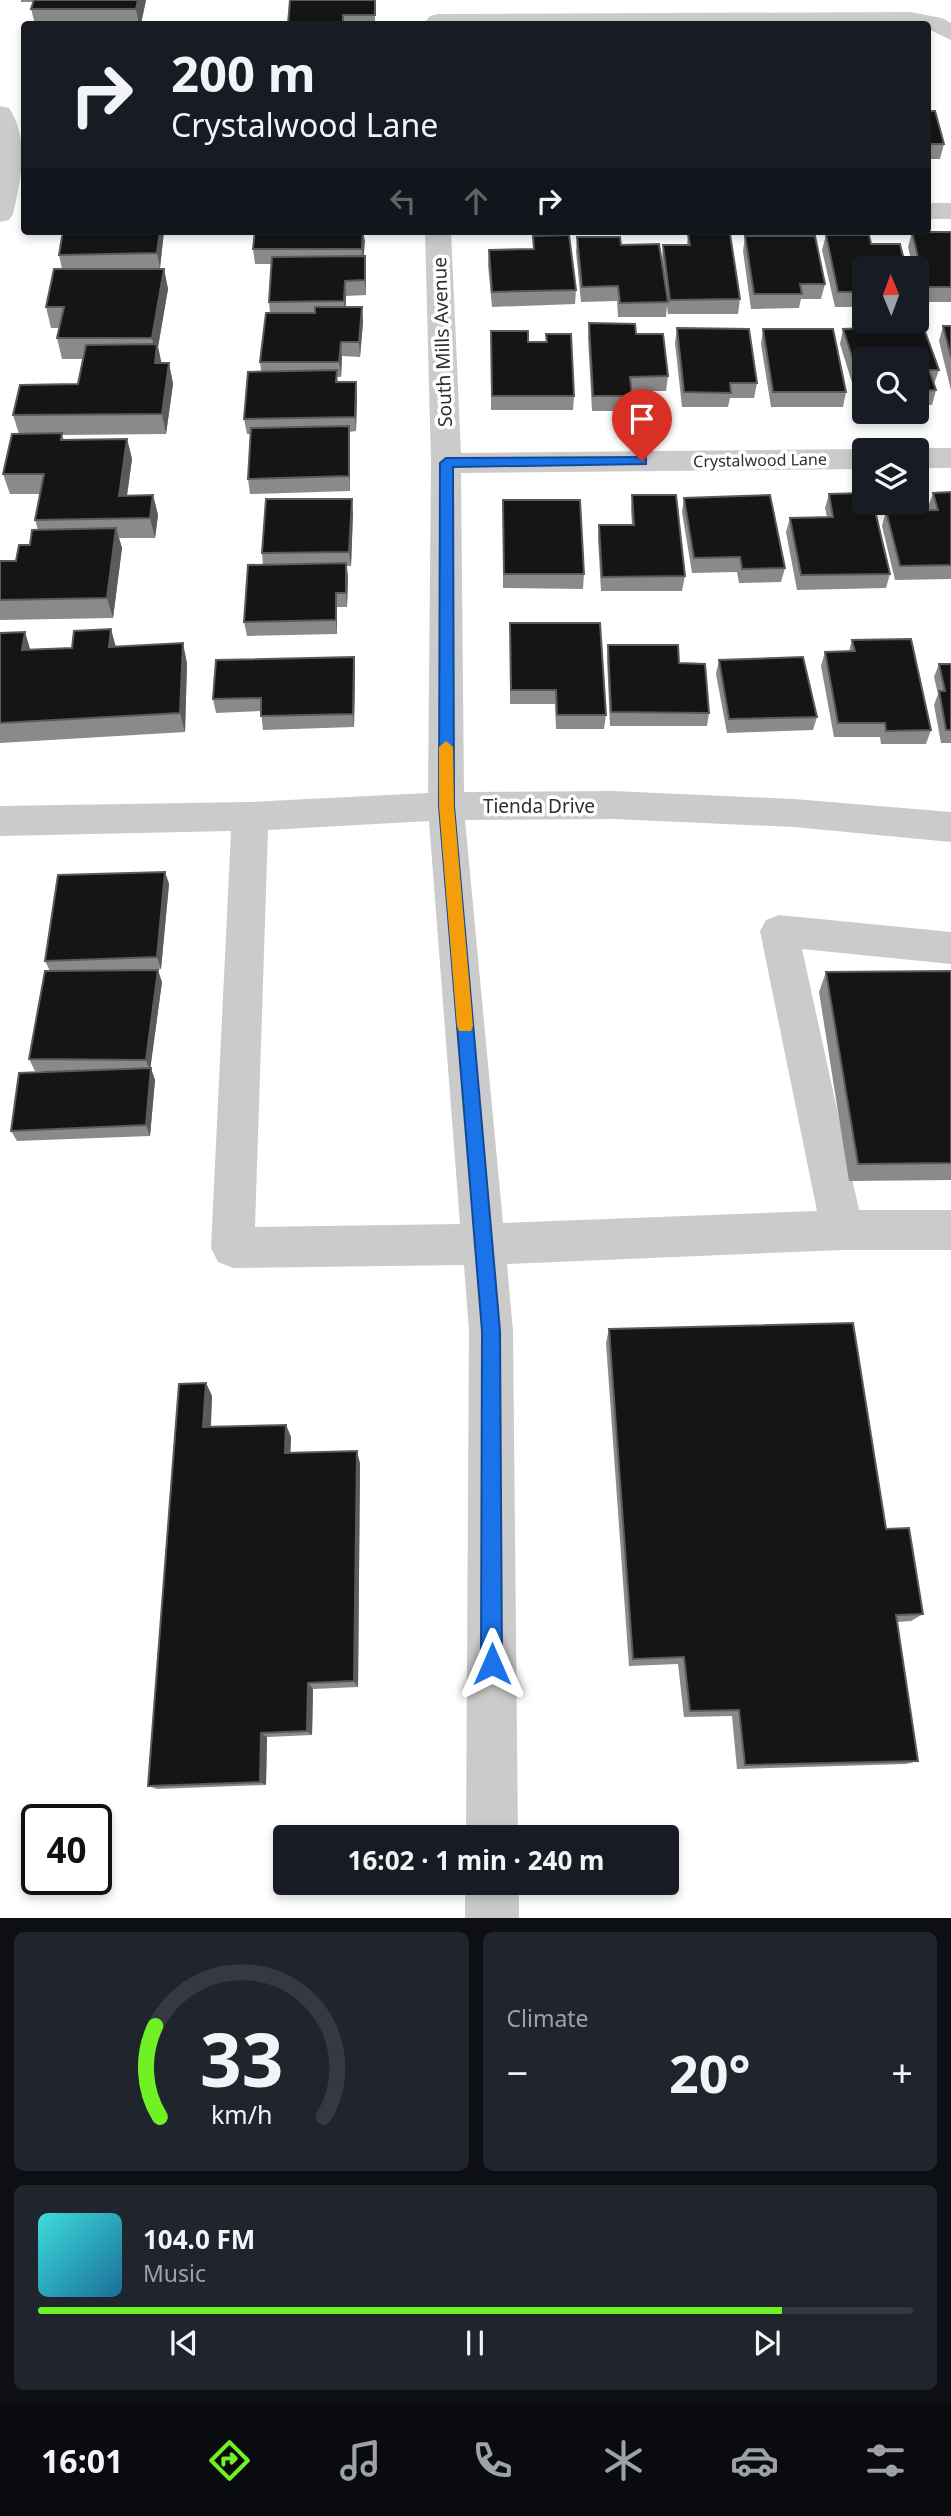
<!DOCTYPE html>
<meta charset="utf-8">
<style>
body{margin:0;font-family:"Noto Sans",sans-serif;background:#20242c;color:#f1f3f6;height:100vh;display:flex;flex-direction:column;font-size:26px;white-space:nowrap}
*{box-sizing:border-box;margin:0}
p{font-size:23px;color:#9ea1a6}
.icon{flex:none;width:38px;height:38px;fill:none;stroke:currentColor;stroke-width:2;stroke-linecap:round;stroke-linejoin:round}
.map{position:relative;height:1918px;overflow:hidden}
.side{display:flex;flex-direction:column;gap:14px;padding:14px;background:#0d0f14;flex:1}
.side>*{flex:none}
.hud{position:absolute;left:21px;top:21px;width:910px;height:214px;border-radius:7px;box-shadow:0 4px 10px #0003;background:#171b24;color:#f1f3f6;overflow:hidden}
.needle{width:46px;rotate:359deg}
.controls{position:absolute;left:852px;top:256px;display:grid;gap:14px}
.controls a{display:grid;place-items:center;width:77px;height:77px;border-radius:7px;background:#171b24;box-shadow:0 4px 10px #0003;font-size:35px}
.speed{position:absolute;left:21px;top:1804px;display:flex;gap:14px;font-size:35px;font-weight:700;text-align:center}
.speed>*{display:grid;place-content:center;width:91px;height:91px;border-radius:50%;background:#171b24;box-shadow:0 4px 10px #0003;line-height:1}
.speed .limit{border:4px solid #111;border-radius:10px;background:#fff;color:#111}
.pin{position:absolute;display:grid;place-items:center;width:60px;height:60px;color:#fff;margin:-72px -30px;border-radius:50% 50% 50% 0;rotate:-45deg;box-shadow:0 0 7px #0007}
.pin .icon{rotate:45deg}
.me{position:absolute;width:77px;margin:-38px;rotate:0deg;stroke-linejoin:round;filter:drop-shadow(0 0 5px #0008)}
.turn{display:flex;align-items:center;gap:24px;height:147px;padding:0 35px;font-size:32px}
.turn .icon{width:91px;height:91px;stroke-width:2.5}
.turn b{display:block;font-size:49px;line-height:60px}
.lanes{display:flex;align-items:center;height:66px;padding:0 35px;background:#0003;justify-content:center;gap:35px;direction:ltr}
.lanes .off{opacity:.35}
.big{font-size:52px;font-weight:700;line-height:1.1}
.side .card{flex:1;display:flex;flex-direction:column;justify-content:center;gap:10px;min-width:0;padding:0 24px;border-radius:10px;background:#20242c}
.side .dial{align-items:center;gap:0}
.dial svg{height:182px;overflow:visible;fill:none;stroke:#363941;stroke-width:7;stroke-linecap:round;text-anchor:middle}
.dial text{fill:#f1f3f6;stroke:none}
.song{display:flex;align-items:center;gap:21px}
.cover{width:84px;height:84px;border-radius:10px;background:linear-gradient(135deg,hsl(180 70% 55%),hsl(200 70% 35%))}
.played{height:7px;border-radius:4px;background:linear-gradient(90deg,#6ff124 85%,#363941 85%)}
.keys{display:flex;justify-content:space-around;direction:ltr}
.heat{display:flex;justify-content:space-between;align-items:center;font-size:38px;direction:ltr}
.side .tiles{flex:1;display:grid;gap:14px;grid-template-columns:1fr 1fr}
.card:last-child{grid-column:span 2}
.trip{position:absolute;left:273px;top:1825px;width:406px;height:70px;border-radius:7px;background:#171b24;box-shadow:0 4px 10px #0003;font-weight:700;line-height:70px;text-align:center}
.menu{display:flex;height:112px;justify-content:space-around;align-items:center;background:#090b0e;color:#9ea1a6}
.menu .icon{width:49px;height:49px}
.menu .active{color:#6ff124}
.menu b{font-size:32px;color:#f1f3f6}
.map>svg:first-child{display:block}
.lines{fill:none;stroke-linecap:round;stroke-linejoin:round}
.minor{fill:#cbcbcb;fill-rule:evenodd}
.wall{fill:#8a8a8a}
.shaded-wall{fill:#5b5b5b}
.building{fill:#151515;stroke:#5b5b5b;stroke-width:2}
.route{fill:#1a73e8;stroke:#114b97;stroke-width:2}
.slow{fill:#f59e0b}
.labels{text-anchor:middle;stroke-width:7;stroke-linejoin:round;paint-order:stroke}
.far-street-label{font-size:16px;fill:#2e2e2e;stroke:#fff}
.street-label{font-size:19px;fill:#2e2e2e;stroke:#fff}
</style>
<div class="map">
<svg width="951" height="1918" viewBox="0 0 951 1918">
<rect width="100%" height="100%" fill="#fff"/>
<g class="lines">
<path class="minor" d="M910,12L942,18L951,23V40L928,29V24H429L426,21L430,16L438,14Z
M0,106L9,108C30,139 21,180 13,214L9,220L0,222Z
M928,203H951V219H928Z
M425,231H451L461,453L864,449L868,450H864V469L461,473L464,792L613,791L794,799L951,812V842L794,827L613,819L465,820L503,1223L817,1211L760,931L766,920L779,915L951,932V964L802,949L859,1210H951V1250H842L507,1264L513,1331L518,1838H466L469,1331L464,1265L233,1268L218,1262L211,1248L231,831L0,836V806L250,802L428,793L431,463ZM429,821L460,1224L255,1227L268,830Z
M917,448H951V468H917V450H910Z
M465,1883H519V1918H465Z"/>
</g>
<path class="wall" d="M21,0H146L141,23L151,22L152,24H35L31,9L34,2H21Z
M375,0V24H288Z
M928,111L944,144L940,159H928Z
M164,231L160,268L126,269H164L168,289L158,347L161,363H169L173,384L166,434L62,435L64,440L127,439L132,459L127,496L153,495L158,515L155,538H119L122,548L113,618L0,620V561H16L30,545L38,530L35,520L40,494H10L3,474L19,434L13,415L78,384L83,359H62L57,338L59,328H51L46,307L62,269L59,255Z
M255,231H364V256L366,271V295L346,296V307H362L363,322L360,357L342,356L341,377H337L338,382H356L357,396L356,431L349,432L350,491L250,494L248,479L251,434H247L244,419L261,371L260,362L270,313L269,302L271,264H255L253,249Z
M912,232H951V302H921L917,284V268H913L908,247Z
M688,234L740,299L738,314H668L667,306L666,317H618L617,301L581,302L576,252L577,237L621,245L662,260L663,245H687Z
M826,235L871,244L864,268V307H835L822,250Z
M533,236L576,290L575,304L492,307L488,265L489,250L533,249Z
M745,236L825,284L821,299H801L799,308L751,309L743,251Z
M589,323L636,334L668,376L666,391H632L630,411H592L588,338Z
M923,326L939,370L934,384L936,390L932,405H917V359H864V408H860L840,344L843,329Z
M943,326H951V390L939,341Z
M677,328L757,383L754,398H730L728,407H682L675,343Z
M763,329L846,392L843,407H771L761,344Z
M491,331L528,342H546V334L574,396L573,410H491Z
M951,492V579L895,580L882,526L886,511L929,510L928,507L933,493Z
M829,494L890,574L886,588L797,590L786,532L790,518L827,517L825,508Z
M632,495L685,576L682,591H601L598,539L599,525H632L631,510Z
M684,498L785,568L781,582L739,583L737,572L692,573L682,512Z
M353,513L351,566H347L348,577L347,607H337V634L247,636L244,622L263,565L262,553Z
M503,514L584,574L583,589L503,588Z
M510,623L606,715L604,729H556L555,704H510Z
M111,629L116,647L187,663L185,732L0,743V633L31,650L72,648Z
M852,640L931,730L926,744H881L880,737H834L821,666L825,652L849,651Z
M608,645L679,663L709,713L707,726H610L607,659Z
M354,657L355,671L354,727L263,730L261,711L216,713L213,699Z
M719,660L817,717L813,730L727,733L716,674Z
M939,664H951V743H941L934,705L938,694L934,677Z
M165,872L169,884L161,969L114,971L162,982L150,1068L155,1080L150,1136L17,1141L11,1131L91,1071H35L29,1059L50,971L45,961Z
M951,971V1180L849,1181L819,992L826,972Z
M609,1329L886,1529L923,1614L911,1621L897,1622L918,1761L906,1764L737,1769L732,1716L684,1717L678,1664L629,1666L606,1343Z
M206,1383L212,1396L211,1427L286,1425L291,1437L290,1453L360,1463L358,1687L313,1689L312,1735L267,1737L266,1785L157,1789L148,1786Z"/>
<path class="shaded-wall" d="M138,0H146L141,24H139L136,9Z
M160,231H164L160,268L157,253Z
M363,231L365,241L363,264L362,249Z
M365,256L366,271V295L365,280Z
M164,269L168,289L158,347L162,365L155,363L156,356L152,338Z
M345,281L346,296L345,315L344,301Z
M362,307L363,322L360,357L359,342Z
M341,342L342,356L341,377L339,362Z
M169,363L173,384L166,434L162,414Z
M356,382L357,396L356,431L355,417Z
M349,426L350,441V491L349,476Z
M127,439L132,459L124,516L119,496Z
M153,495L158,515L155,538L150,518Z
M352,499L353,513L351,566L349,552Z
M116,528L122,548L113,618L107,598Z
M346,563L348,577L347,607L346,593Z
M336,593L337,607V634L336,620Z
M111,629L116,649L109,647Z
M25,632L31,652L22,650Z
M183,643L187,663L185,732L180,713Z
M354,657L355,671L354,727L353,714Z
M165,872L169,884L161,969L157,957Z
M158,970L162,982L150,1071L146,1060Z
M151,1068L155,1080L150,1136L146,1125Z
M206,1383L212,1396L210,1439L203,1427Z
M286,1425L291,1437L290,1465L285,1453Z
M357,1451L360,1463L358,1687L354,1681Z
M308,1683L313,1689L312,1735L307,1731Z
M261,1733L267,1737L266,1785L260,1782Z"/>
<path class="building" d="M34,0H138L136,9H31Z
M290,0H375V15H343V24H288Z
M151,22V24H68Z
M928,111H935L944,144H928Z
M63,231H160L157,253L59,255Z
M255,231H363L362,249H253Z
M912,232H951V287H925Z
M688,234H730L740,299L670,300L663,245H690Z
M569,235L576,290L492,292L489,250L534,249L533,236Z
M826,235H869L871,244H900L906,268H864V292H838Z
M745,236H815L825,284H800L802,294H754Z
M577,237H620L621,245L659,244L668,302L620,303L618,286L582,287Z
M365,256V280L345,281L344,301L269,302L272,257Z
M54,269H164L152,338H57L64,307H46Z
M315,307H362L359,342H341L339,362H260L266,313H315Z
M589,323L635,324L636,334H663L668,376L630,377L632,396H593Z
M923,326L939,370H929L936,390L917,391V359H864V393L843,329Z
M943,326H951V357Z
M677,328L749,329L757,383H730L731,393L684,392Z
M763,329H833L846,392H773Z
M491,331H528V342H547L546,334H571L574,396H492Z
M157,344L155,363H169L162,414L13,415L20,385L78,384L86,345Z
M337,370L336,382H356L355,417L244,419L248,372Z
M349,426V476L248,479L251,428Z
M62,433L61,440L127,439L119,496L153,495L150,518L35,520L44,474H3L12,434Z
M951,492V565L900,566L886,511L938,510L933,493Z
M864,493V502H873L890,574L801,575L790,518L833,517L829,494Z
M632,495H676L685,576L602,577L599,525H634Z
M770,495L785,568L742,569L740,557L694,558L684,498Z
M266,499H352L349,552L262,553Z
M503,500H580L584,574H504Z
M116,528L107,598L0,600V561H16L19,545H30L32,530Z
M346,563V593H336V620L244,622L248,565Z
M510,623H600L606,715H557L556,690H511Z
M111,629L109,647L183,643L180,713L0,723V633L25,632L22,650L72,648L74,631Z
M911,639L931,730L886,731L885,723H838L825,652L855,651L852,640Z
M608,645H678L679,663L705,664L709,713L611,712Z
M354,657L353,714L261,716V698L213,699L216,660Z
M803,657L817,717L729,719L719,660Z
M939,664H951V730H946L939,691H945Z
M165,872L157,957L45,961L58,875Z
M158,970L146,1060L29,1059L45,971Z
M951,971V1163L858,1164L826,972Z
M151,1068L146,1125L11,1131L19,1073Z
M853,1323L886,1529L909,1528L923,1614L896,1615L918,1761L745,1765L739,1710L690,1711L684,1657L633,1659L609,1329Z
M206,1383L203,1427L286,1425L285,1453L357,1451L354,1681L308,1683L307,1731L261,1733L260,1782L148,1786L179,1384Z"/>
<path class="route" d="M642,457L646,458V464L453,467L454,806L500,1331L502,1664L499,1671L492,1674L484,1671L481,1664L482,1331L439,806L440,463L446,458Z"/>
<path class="slow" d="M446,741L453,747L454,806L473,1026L471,1031H459L457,1026L439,806V747Z"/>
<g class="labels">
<g class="far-street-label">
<text transform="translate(760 460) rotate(-1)" y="6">Crystalwood Lane</text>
</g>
<g class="street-label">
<text transform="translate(442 342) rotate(-92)" y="7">South Mills Avenue</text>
<text x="539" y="813">Tienda Drive</text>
</g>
</g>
</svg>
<div class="controls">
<a><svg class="needle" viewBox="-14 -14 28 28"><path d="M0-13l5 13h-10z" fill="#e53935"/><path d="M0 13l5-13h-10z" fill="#9ea1a6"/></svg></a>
<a><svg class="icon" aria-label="search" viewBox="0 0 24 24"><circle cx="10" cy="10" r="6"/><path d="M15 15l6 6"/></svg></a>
<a><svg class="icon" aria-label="layers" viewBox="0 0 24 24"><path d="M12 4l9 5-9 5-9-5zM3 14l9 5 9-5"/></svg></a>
</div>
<div class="speed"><div class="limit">40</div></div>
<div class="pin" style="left:642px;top:461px;background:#d93025"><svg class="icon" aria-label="arrive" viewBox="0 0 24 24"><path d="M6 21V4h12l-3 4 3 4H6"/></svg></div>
<svg class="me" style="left:492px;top:1664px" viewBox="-20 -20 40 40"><path d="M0-17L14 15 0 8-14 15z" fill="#1a73e8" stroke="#fff" stroke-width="4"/></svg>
<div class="trip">16:02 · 1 min · 240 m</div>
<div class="hud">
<div class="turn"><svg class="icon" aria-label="right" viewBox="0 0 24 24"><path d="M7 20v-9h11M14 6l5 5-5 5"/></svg><div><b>200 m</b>Crystalwood Lane</div></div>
<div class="lanes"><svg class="icon off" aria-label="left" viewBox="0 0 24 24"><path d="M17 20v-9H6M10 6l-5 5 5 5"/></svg><svg class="icon off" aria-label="ahead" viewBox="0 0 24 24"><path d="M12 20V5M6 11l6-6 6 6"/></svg><svg class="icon" aria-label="right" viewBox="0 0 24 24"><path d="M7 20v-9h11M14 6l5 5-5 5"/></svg></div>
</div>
</div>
<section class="side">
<div class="tiles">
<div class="card dial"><svg viewBox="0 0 100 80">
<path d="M14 69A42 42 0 1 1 86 69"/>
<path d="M14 69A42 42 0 0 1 12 29" stroke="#6ff124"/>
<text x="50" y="56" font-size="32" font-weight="700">33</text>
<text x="50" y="72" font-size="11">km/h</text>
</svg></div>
<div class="card"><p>Climate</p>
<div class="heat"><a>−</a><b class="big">20°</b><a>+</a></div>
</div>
<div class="card">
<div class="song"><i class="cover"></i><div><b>104.0 FM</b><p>Music</p></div></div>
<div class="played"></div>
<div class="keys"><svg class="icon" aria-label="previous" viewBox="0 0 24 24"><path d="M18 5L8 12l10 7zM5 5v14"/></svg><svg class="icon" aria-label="pause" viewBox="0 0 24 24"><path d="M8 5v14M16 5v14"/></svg><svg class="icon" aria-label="next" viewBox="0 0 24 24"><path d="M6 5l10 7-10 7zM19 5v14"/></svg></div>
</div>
</div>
</section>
<nav class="menu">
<b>16:01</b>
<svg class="icon active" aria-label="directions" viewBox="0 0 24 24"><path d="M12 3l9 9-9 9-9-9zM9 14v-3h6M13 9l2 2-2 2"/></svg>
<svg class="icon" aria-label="music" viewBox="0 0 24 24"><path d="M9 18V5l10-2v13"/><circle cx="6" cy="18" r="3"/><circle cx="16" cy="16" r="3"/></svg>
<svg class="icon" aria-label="phone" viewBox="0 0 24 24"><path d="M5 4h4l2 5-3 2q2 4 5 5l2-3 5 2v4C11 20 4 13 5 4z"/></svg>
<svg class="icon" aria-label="climate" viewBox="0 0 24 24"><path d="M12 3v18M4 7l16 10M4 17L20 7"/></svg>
<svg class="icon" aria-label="car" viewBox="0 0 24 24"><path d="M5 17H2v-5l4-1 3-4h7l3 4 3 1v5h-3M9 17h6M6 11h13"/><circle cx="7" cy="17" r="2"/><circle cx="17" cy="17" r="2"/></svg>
<svg class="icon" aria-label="filters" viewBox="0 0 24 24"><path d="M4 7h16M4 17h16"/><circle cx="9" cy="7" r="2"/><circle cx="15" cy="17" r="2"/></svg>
</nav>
